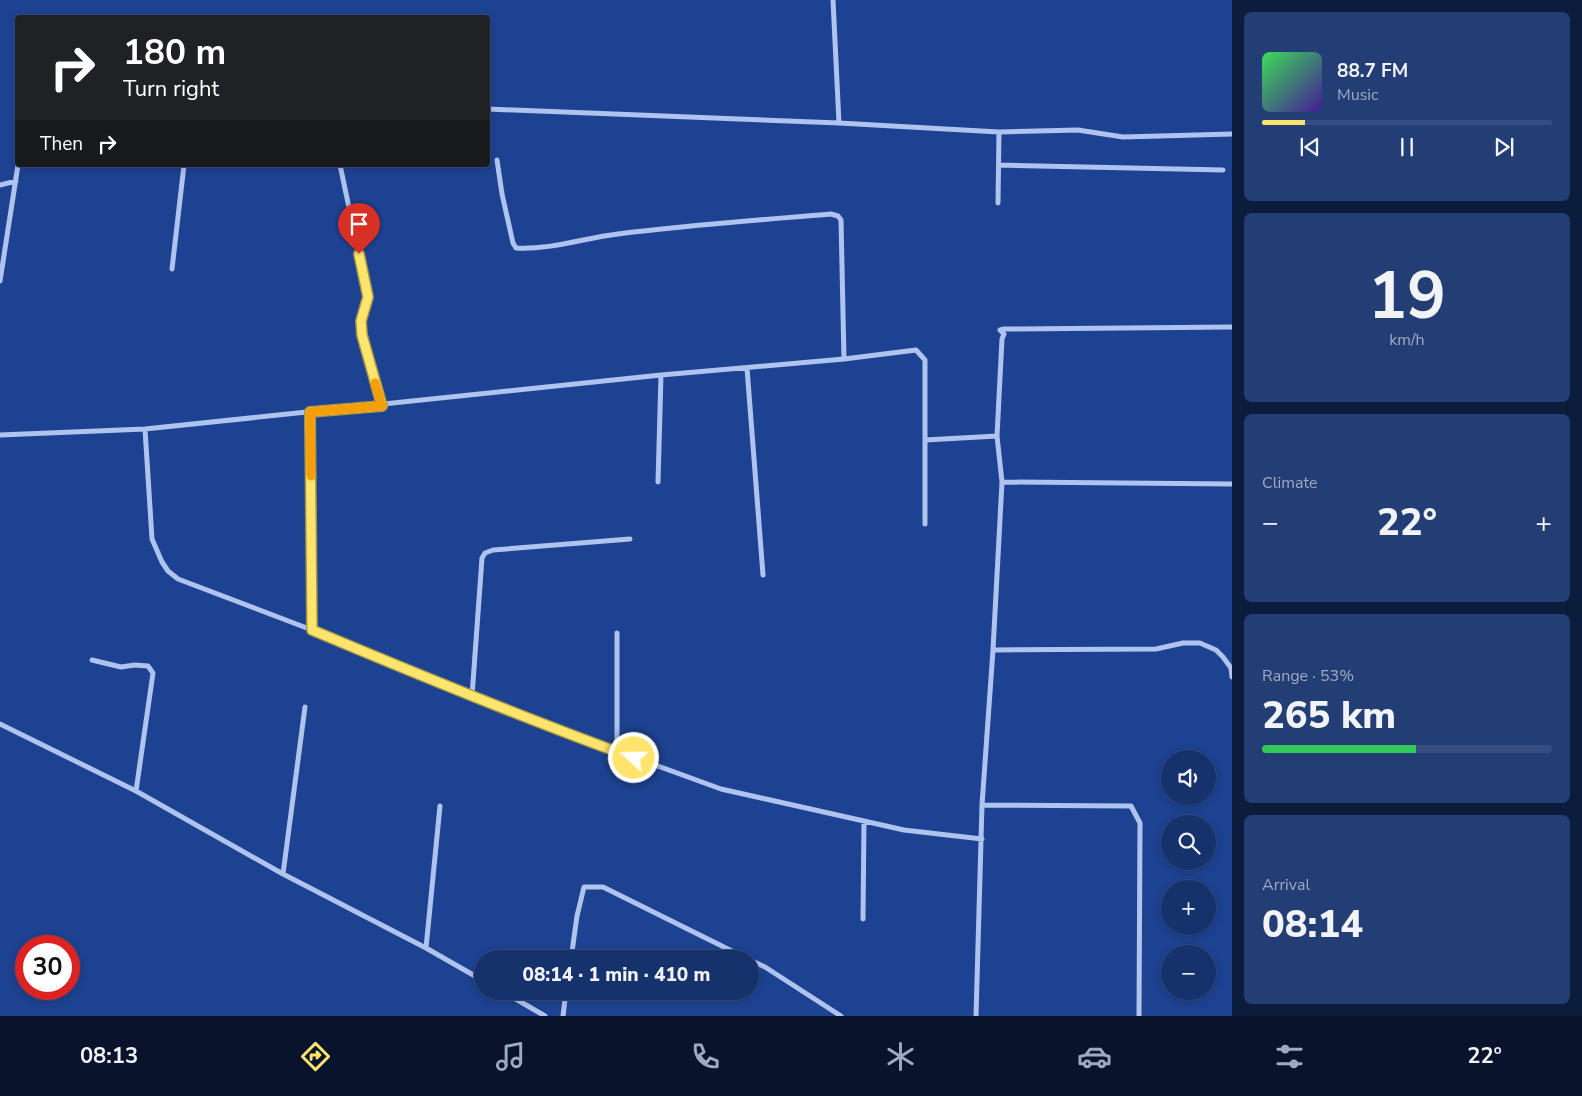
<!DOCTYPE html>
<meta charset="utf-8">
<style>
body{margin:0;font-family:"Nunito Sans",sans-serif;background:#233e75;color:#f1f3f6;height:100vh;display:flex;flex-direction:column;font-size:19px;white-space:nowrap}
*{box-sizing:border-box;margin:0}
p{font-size:16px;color:#9eaac2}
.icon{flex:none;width:28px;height:28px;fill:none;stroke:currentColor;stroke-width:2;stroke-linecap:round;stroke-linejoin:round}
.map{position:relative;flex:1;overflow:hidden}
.details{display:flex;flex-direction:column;gap:12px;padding:12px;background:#0c1c3c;width:350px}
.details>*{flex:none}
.banner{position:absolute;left:15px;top:15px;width:475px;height:152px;border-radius:5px;box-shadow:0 2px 8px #0003,0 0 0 1px #354d80;background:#202124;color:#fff;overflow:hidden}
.fabs{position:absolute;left:1161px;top:750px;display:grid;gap:10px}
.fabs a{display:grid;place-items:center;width:55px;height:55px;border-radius:50%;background:#16326d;box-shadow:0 2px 8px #0003,0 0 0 1px #354d80;font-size:25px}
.speed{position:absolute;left:15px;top:935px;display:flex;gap:10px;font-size:25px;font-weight:700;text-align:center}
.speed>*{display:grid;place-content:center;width:65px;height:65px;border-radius:50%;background:#16326d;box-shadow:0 2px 8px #0003,0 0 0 1px #354d80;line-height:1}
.speed .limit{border:8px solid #d22;background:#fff;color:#111}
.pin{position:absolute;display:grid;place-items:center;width:42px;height:42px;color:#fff;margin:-51px -21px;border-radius:50% 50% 50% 0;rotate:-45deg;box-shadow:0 0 5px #0007}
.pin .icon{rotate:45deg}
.me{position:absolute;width:55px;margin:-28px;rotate:290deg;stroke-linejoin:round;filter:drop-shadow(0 0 4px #0008)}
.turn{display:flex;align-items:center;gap:18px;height:105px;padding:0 25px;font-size:22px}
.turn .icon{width:65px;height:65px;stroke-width:2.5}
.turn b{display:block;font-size:35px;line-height:42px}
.then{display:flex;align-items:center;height:48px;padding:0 25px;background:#0003;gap:10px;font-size:19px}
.big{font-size:38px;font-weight:800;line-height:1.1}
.details .widget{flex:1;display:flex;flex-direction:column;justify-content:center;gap:8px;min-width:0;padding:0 18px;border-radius:8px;background:#233e75}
.details .dial{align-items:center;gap:0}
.dial b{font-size:65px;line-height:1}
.song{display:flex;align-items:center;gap:15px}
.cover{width:60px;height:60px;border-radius:8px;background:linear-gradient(135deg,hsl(130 70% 55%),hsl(260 70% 35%))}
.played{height:5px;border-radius:2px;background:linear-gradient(90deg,#fde56d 15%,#354d80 15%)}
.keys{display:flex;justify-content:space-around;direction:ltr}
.heat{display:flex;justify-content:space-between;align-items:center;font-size:28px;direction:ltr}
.charge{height:8px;border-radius:4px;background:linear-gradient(90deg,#34c759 53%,#354d80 0)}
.trip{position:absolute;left:474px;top:950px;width:285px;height:50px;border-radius:25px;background:#16326d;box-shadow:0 2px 8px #0003,0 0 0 1px #354d80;font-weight:800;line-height:50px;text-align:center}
.tab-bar{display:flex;height:80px;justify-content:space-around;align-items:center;background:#09142c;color:#9eaac2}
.tab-bar .icon{width:35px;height:35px}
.tab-bar .selected{color:#fde56d}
.tab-bar b{font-size:22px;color:#f1f3f6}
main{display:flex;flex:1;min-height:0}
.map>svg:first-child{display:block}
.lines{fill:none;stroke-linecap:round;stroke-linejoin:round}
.minor{stroke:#aec3ee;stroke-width:5}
.route-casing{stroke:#a49547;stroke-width:12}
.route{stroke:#fde56d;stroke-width:9}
.slow{stroke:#f59e0b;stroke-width:9}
</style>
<main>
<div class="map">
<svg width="1232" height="1016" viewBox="0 0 1232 1016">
<rect width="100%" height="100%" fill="#1d4291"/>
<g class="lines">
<path class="minor" d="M833,0L839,123
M488,109L839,123L999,132L1078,130L1123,137L1232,134
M497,160L502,194L513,243L516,248C550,250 584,238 618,234C688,225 760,220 831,214L838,216L841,220L844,359
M340,165L368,297L361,321V335L382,406
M999,165L1223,170
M0,185L16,181
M998,203L999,132
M172,269L184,165
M0,281L18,165
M747,368L763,575
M310,412L312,630
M145,429L152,539L162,562L168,571L178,579L312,630L388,663L526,718L721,789L904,830L982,839
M0,435L145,429L661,375L844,359L916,350L925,360V524
M925,440L997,436
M658,482L661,375
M1002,482L1232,484
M617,633V752
M993,650L1156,649L1183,643H1200L1216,650L1223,657L1231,668L1232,677
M92,660L121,667L135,665L148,666L153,673L136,791
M472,696L482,558L485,553L493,550L630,539
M0,724L136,791L283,874L426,948L482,980
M982,805L1131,806L1140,823L1139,1016
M283,874L305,707
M863,919L864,821
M426,948L440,806
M571,959L577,916L584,887H603L748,959
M750,960L765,967L841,1016
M502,991L545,1016
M563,1016L566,991
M976,1016L982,805L993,650L1002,482L997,436L1002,339L1004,334L1000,330L1004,329L1232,327"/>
</g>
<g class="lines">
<g class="route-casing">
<path id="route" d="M359,254L368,297L361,321L362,335L382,406L310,412L312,630C419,675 526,719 634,758"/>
</g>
<use href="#route" class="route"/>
<path class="slow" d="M311,476L310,412L382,406L375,383"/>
</g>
</svg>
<div class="fabs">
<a><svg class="icon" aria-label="sound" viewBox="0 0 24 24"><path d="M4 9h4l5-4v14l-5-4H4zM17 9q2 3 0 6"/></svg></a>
<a><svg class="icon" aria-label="search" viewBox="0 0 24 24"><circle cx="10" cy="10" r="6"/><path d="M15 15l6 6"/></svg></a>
<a>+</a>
<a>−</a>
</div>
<div class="speed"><div class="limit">30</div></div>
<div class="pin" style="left:359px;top:254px;background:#d93025"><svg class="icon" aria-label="arrive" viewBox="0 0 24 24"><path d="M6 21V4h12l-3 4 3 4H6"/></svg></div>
<svg class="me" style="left:634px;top:758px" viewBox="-20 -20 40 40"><circle r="17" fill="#fde56d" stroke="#fff" stroke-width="3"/><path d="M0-11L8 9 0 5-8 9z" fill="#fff"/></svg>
<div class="trip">08:14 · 1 min · 410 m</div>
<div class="banner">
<div class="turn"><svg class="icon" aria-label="right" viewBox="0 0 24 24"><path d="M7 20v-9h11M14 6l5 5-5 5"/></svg><div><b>180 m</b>Turn right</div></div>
<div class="then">Then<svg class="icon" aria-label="right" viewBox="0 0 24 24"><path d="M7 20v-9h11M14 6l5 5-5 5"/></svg></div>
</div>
</div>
<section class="details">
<div class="widget">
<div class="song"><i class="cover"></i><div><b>88.7 FM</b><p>Music</p></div></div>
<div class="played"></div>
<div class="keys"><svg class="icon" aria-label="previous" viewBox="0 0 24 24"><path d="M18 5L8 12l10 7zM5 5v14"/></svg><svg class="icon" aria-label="pause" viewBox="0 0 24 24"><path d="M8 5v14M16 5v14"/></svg><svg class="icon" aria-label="next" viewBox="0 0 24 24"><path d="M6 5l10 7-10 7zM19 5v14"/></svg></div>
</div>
<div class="widget dial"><b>19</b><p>km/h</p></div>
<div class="widget"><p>Climate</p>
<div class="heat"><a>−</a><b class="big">22°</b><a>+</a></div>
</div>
<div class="widget"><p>Range · 53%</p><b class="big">265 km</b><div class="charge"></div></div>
<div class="widget"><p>Arrival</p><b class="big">08:14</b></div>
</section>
</main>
<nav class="tab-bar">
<b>08:13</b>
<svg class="icon selected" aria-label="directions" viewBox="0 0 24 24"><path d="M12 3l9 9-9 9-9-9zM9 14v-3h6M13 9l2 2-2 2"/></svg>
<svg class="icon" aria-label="music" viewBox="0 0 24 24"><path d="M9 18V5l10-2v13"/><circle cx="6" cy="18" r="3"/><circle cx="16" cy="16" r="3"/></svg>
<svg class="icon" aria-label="phone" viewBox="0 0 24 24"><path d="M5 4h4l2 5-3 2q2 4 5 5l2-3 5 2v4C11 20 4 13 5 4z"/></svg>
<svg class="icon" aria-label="climate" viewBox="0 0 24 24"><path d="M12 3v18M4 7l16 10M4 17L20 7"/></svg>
<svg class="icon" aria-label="car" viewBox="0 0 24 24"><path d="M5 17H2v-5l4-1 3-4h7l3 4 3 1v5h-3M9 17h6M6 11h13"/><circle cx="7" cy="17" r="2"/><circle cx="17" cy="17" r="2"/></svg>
<svg class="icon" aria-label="filters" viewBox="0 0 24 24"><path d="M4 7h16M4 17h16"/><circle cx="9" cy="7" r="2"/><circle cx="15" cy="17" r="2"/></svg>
<b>22°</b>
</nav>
